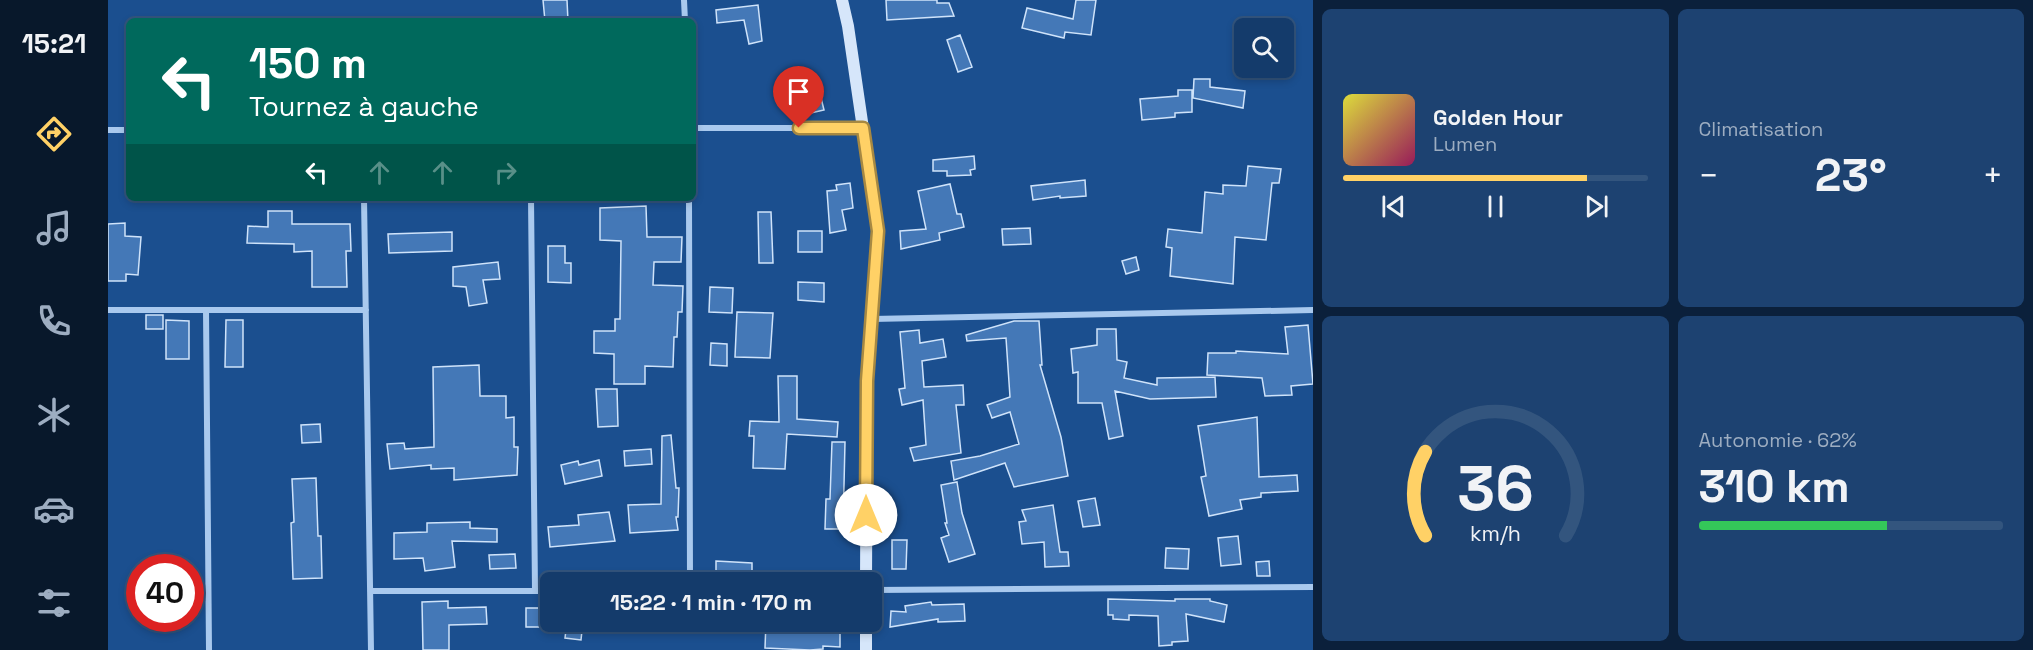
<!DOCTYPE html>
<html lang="fr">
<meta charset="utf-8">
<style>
body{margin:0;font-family:"Space Grotesk",sans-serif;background:#1d4271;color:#f1f3f6;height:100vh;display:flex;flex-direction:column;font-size:22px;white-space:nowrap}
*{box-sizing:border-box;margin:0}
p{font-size:20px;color:#9dadc1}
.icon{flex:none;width:33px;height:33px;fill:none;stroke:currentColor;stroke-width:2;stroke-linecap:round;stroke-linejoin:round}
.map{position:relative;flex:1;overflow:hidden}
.side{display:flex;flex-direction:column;gap:9px;padding:9px;background:#0b203b;width:720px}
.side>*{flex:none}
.hud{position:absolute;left:18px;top:18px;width:570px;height:183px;border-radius:9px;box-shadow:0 3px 9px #0003,0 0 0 2px #33557e;background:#00695c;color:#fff;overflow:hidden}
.buttons{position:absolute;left:1126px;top:18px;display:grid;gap:12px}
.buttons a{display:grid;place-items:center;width:60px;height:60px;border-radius:9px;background:#143b6b;box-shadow:0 3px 9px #0003,0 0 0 2px #33557e;font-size:30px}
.speed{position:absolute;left:18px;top:554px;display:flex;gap:12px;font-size:30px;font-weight:700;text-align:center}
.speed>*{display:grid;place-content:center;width:78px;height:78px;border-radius:50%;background:#143b6b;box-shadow:0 3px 9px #0003,0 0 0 2px #33557e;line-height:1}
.speed .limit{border:9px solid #d22;background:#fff;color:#111}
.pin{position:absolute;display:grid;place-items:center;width:51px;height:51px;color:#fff;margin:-62px -26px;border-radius:50% 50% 50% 0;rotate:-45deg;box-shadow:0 0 6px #0007}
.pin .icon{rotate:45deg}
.me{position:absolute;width:66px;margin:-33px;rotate:0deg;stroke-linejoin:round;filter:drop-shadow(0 0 4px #0008)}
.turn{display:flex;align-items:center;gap:21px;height:126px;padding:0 24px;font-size:27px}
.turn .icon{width:78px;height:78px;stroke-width:2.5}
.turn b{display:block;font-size:42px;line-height:51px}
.lanes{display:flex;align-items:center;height:57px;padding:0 24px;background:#0003;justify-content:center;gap:30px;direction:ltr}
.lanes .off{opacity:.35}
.big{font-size:45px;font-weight:700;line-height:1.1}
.side .card{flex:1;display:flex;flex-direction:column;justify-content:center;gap:9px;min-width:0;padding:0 21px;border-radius:9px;background:#1d4271}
.side .dial{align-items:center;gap:0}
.dial svg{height:156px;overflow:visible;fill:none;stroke:#33557e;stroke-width:7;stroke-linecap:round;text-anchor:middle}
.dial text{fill:#f1f3f6;stroke:none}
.song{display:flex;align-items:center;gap:18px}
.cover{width:72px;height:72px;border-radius:9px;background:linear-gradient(135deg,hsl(60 70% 55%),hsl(330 70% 35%))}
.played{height:6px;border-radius:3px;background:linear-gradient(90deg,#ffd166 80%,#33557e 80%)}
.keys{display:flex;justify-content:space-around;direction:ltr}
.heat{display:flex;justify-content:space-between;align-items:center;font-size:33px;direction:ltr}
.charge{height:9px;border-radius:4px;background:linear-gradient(90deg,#34c759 62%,#33557e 0)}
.side .tiles{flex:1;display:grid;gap:9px;grid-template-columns:repeat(2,1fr)}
.trip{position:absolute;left:432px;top:572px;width:342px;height:60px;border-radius:9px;background:#143b6b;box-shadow:0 3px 9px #0003,0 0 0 2px #33557e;font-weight:700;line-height:60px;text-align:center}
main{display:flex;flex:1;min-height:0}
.tab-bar{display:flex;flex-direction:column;width:108px;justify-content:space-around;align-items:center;background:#08182b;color:#9dadc1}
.tab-bar .icon{width:42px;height:42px}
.tab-bar .active{color:#ffd166}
.tab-bar b{font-size:27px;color:#f1f3f6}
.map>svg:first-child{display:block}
.building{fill:#4478b7;stroke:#cfe3fa;stroke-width:1.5}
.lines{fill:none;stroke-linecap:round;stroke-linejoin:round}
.street{stroke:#a9c9ee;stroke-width:6}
.secondary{stroke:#d6e6fa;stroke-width:12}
.route-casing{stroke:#a68842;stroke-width:15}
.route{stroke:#ffd166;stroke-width:10}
</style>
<main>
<nav class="tab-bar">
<b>15:21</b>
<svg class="icon active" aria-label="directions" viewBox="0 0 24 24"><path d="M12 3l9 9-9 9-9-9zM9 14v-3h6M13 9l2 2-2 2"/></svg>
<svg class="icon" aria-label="music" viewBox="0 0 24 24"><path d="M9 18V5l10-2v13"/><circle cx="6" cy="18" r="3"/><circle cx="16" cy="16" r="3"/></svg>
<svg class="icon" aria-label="phone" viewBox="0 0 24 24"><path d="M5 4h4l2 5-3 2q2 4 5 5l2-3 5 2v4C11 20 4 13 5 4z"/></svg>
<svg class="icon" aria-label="climate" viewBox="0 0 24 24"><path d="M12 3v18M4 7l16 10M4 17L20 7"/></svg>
<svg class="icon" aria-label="car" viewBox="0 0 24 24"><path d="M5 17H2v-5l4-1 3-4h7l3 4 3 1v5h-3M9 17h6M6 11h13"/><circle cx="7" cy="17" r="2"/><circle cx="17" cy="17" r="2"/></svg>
<svg class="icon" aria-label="filters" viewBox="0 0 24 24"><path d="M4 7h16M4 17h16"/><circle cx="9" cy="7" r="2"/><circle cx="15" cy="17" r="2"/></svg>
</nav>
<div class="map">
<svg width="1205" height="650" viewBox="0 0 1205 650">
<rect width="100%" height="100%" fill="#1b4f8f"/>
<path class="building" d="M435,0H459L460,21H437Z
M778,0H829V3H841L846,16L779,20Z
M968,0H988L983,35L957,32L956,38L914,28L919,8L965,19Z
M650,5L654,41L641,44L636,20L609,23L608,10Z
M852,35L864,67L850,72L839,40Z
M1086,79H1102V87L1137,91L1135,108L1085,98Z
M1070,90H1084V112L1067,113V117L1034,120L1032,99L1070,96Z
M712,94L716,110L698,114L694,98Z
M866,156L867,169L862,170L863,175L839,176V171H825V160Z
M1140,166L1173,169L1171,183H1164L1158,240L1127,237L1125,284L1062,276L1064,248L1058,247L1060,229L1094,233L1097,192L1115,194V185L1138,186Z
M977,180L978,196L952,198V196L925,200L923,186Z
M742,183L745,208L734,210L738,230L722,233L719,191L729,190L728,185Z
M842,184L849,214H853L856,227L831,233L832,240L793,249L792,231L818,229L810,191Z
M538,206L539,237H574L573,262H546L545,285L575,286L574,312H570L569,337H566L565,367L537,366V384H506V354L486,353V331H507V319H512L513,241L492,240V208Z
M160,211H184V224H242L243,251H238L239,287H204V251L186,252V244L139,243L140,226L160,227Z
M650,212H663L665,263H651Z
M17,223V236L33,237L30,275L18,274V281H0V224Z
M922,228L923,244L895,245L894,229Z
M690,231H714V252H690Z
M344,232V251L281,253L280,234Z
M440,246H457V263H463V283L440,282Z
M1028,257L1031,270L1018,274L1014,261Z
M390,262L392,279L375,280L379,303L361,306L358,287L345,286V267Z
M690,282L716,283V302L690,300Z
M602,287L625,288L624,313L601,312Z
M629,312L665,313L662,358L627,357Z
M38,315H55V329H38Z
M58,320L81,321V359H58Z
M118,320H135V367H117Z
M906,321H931L934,365H932L953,437L960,476L906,487L897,463L846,480L843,461L872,456L911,444L902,412L884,418L879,405L902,397L898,338L859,341L858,335Z
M1200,325L1205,384L1183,386L1184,395L1157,396L1154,378L1099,375L1100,353H1128V351L1180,354L1177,327Z
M989,329H1008L1009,360L1019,362L1016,378L1049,385V378L1107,377L1108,397L1042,399L1007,391L1015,436L1001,439L994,403H970V372L965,373L963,349L989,345Z
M811,330L812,343L835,339L838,357L814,361L816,387L855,385L856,405H848L853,453L806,461L802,448L818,445L815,400L794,405L791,389L797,388L792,332Z
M603,343L619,344V366L602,365Z
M371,365L372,396H398V418L406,417V447H410L409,475L346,480V468L323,469V465L282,469L279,444L296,443L297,449L326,447L325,367Z
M670,376H689V419L730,422L729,437L679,434L677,469L645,468L646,436H641L642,421L671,422Z
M488,389H509L510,426L490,427Z
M1149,417L1151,477L1189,475L1190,491L1153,493V497L1132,500L1134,509L1101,516L1093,477L1098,476L1090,426Z
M212,424L213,442L194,443L193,425Z
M563,435L568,488H571L570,517H568L570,530L522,533L520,505L553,504L554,436Z
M724,442H737L735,529H717L718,499H722Z
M543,449L544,464L517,466L516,451Z
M491,460L494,476L457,484L453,465L470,461L471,465Z
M208,478L210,536H213L214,578L185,579L183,523L186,522L184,479Z
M849,482L854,513L867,554L841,562L833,538L841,535L837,523H839L833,485Z
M987,498L992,525L975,527L970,501Z
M945,505L952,552H960L961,566L937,567L936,542L914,544L911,522L918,521L914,510Z
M501,512L507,541L442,547L440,527L471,525L470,515Z
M362,522V528L389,529V542L344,541L347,567L317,571L315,558L286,559V533L319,532V523Z
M1130,536L1133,564L1113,566L1110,538Z
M784,540H799L798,569H784Z
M1058,548L1081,549L1080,569L1057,568Z
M407,554L408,568L382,569L381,555Z
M608,561L644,563V576L608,575Z
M1161,561L1162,576H1149L1148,562Z
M1000,599L1067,601V599H1102V601L1119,605L1116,622L1078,614L1080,641L1064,642V645L1051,646L1050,616L1021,615V620L1005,619V615H1000Z
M340,601V608L378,607L379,624L341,625V650H315L314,602Z
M823,602L824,605L856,604L857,621L830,622V619L782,627L783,611L798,612L797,606Z
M418,608H442V627H418Z
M459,621H475L473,640L457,638Z
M658,621H732V647L715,646V649L702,650L657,648Z"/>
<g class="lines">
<path class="street" d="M576,0L577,21
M585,128H755
M0,130H21
M256,198L263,650
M423,198L427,591
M581,198L582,582
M0,310H258
M98,310L101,650
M764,319L1205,310
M764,590L1205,587
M262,591H442"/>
<path class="secondary" d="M734,0L740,26L770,231L759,381L758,582
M758,650V621"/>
</g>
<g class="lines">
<g class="route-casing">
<path id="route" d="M691,128H755L770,231L759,381L758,515"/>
</g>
<use href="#route" class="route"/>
</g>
</svg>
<div class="buttons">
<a><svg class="icon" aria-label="search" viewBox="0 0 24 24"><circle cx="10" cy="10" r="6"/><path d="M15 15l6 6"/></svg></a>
</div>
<div class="speed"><div class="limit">40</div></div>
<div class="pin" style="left:691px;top:128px;background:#d93025"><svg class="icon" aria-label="arrive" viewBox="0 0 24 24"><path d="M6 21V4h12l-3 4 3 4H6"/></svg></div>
<svg class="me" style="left:758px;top:515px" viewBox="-20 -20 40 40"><circle r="19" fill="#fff"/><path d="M0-13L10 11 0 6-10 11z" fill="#ffd166"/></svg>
<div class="trip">15:22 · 1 min · 170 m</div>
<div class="hud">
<div class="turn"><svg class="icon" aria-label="left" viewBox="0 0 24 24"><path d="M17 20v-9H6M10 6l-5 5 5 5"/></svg><div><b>150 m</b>Tournez à gauche</div></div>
<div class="lanes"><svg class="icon" aria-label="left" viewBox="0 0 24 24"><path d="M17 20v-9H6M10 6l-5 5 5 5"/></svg><svg class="icon off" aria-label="ahead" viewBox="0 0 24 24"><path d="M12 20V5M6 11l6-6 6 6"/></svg><svg class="icon off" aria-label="ahead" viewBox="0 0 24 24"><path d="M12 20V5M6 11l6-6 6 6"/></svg><svg class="icon off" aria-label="right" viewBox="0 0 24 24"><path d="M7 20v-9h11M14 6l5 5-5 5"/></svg></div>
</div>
</div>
<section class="side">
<div class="tiles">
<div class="card">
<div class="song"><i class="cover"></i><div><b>Golden Hour</b><p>Lumen</p></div></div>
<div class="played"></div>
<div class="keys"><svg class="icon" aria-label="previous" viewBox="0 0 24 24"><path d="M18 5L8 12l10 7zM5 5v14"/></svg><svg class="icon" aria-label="pause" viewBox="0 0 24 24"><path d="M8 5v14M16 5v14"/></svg><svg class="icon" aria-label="next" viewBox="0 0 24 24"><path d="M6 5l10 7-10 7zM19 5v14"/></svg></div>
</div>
<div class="card"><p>Climatisation</p>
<div class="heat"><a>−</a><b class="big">23°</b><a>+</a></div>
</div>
<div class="card dial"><svg viewBox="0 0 100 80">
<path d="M14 69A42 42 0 1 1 86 69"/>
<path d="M14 69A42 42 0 0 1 14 26" stroke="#ffd166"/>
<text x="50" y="56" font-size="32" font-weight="700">36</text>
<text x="50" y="72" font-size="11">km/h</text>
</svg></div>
<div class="card"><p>Autonomie · 62%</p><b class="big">310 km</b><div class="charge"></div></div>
</div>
</section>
</main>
